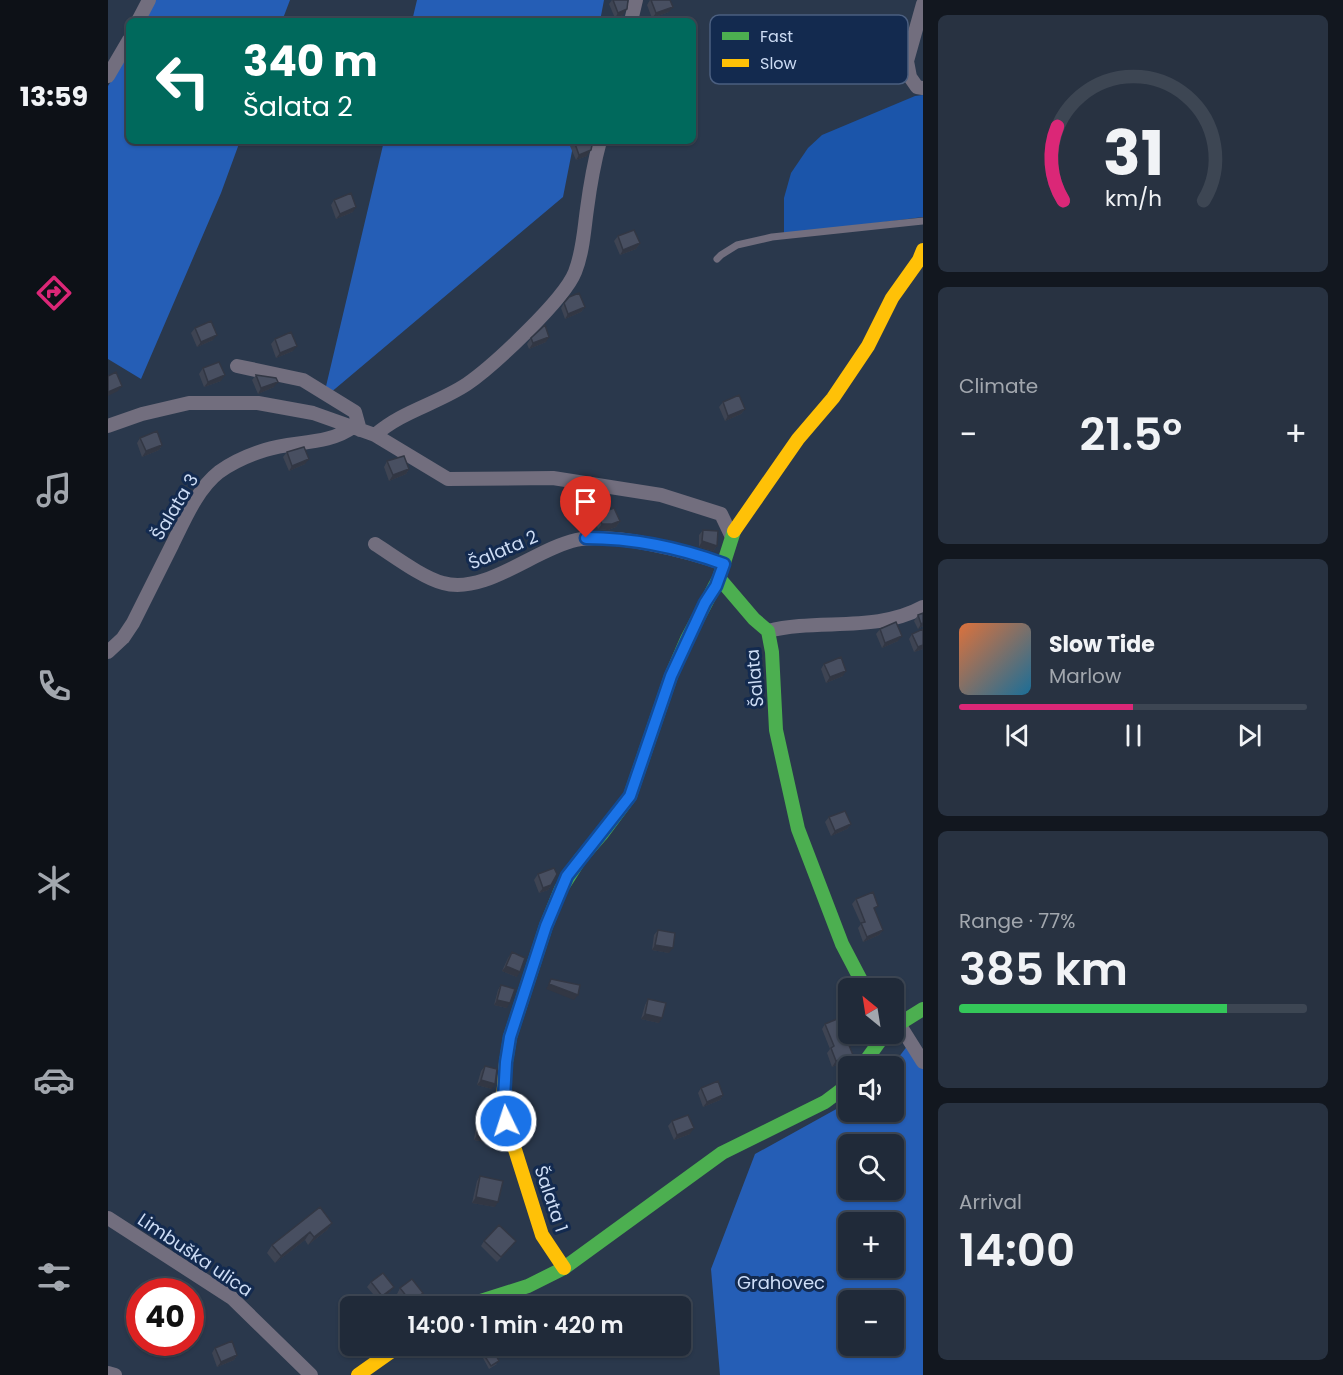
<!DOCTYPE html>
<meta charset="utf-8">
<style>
body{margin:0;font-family:Poppins,sans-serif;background:#283241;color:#f1f3f6;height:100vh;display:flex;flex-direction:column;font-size:22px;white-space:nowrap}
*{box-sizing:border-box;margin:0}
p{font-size:20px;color:#a2a7ae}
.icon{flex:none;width:33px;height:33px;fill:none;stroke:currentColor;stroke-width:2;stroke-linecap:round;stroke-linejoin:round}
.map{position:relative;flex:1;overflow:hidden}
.panel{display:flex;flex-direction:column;gap:15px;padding:15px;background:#12171f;width:420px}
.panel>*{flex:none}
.banner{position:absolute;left:18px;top:18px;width:570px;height:126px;border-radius:9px;box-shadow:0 2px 4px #0004,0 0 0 2px #3d4653;background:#00695c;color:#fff;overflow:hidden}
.needle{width:39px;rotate:330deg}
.tools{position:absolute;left:730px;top:978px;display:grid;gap:12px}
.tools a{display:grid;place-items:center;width:66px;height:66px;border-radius:9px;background:#202a39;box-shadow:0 2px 4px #0004,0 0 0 2px #3d4653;font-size:30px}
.speed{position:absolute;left:18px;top:1278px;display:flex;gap:12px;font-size:30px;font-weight:700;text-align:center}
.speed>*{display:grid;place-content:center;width:78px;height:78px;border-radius:50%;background:#202a39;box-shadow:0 2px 4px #0004,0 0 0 2px #3d4653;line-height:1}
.speed .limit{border:9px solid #d22;background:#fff;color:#111}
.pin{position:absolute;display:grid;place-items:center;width:51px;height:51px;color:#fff;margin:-62px -26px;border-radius:50% 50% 50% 0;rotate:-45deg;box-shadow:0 0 6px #0007}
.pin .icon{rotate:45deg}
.me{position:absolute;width:66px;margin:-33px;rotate:356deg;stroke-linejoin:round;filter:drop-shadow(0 0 4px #0008)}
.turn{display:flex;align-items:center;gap:21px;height:126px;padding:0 18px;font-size:27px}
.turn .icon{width:78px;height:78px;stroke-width:2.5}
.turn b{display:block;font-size:42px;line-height:51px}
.big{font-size:45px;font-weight:600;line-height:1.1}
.panel .card{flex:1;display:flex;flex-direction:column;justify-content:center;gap:9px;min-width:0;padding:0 21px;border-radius:9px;background:#283241}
.panel .dial{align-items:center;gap:0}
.dial svg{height:156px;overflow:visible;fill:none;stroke:#3d4653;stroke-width:7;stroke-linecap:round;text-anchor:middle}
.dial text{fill:#f1f3f6;stroke:none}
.song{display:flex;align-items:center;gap:18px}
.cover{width:72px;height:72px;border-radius:9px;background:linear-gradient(135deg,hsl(20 70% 55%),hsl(200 70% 35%))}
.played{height:6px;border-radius:3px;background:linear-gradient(90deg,#db2777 50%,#3d4653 50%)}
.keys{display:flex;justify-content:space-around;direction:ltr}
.heat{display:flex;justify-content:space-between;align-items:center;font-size:33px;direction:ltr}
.charge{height:9px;border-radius:4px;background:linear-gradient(90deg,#34c759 77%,#3d4653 0)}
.trip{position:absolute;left:232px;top:1296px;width:351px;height:60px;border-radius:9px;background:#202a39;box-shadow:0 2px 4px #0004,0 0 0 2px #3d4653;font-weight:600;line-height:60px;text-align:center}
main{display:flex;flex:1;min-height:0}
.dock{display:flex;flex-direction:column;width:108px;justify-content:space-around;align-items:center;background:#0d1117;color:#a2a7ae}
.dock .icon{width:42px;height:42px}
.dock .on{color:#db2777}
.dock b{font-size:27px;color:#f1f3f6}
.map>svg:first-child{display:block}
.green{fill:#1b55aa}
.forest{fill:#255eb6;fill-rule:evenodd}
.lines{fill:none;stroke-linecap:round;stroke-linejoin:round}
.lane{stroke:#726e7e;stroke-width:7}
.street{stroke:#726e7e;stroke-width:14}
.fast{stroke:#4caf50;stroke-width:14}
.slow{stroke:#ffc107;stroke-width:14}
.wall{fill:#3e4453}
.shaded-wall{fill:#323744}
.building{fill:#484f61;stroke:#323744;stroke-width:1.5}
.route-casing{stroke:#114b97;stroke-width:15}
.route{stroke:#1a73e8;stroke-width:10}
.labels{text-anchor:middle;stroke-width:6;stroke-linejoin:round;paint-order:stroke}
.street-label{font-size:18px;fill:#cddcf4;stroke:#132a4f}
.park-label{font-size:18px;fill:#cedef8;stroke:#132a4f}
.key{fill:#132a4f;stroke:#4b5f80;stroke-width:1.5}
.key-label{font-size:16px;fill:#cddcf4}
</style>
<main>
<nav class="dock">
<b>13:59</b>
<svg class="icon on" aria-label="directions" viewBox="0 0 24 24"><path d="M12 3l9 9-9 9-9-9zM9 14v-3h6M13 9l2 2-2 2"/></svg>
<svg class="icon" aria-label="music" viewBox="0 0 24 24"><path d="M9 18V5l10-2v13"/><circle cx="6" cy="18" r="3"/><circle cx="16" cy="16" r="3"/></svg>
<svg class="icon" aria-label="phone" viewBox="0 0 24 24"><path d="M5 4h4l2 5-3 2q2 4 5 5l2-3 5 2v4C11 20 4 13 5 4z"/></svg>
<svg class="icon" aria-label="climate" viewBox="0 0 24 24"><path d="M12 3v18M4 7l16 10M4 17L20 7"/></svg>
<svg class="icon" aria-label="car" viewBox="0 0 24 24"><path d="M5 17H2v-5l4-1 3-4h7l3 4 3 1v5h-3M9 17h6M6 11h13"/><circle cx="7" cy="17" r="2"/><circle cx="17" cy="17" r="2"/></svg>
<svg class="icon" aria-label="filters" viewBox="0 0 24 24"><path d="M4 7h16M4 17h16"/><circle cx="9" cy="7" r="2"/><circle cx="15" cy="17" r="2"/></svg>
</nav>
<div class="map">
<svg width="815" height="1375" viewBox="0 0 815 1375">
<rect width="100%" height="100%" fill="#2a384c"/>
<path class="green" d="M815,95V217L676,235V198L683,173L700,148L714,135L807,96Z"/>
<path class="forest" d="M46,0H182L174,21H38Z
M309,0H496L492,21H304Z
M21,53V141H132L113,193L33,379L0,359V86Z
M276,141H466L455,197L215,399Z
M800,1045L815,1069V1375H612L603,1269L647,1154L741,1102V1112H786V1066H784ZM741,1144H786V1190H741ZM741,1222H786V1268H741ZM741,1300H786V1346H741Z"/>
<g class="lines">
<path class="lane" d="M609,259L613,255L629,245L664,237L815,221"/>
<path class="street" d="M815,4L799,61L802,77L809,87L815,88
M30,21L41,0
M523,21L528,0
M0,76L21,40
M129,366L195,380L247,412L252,430
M0,426L34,414L81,403H150L205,413L267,435L340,479L445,478L553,495L613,514L623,535
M267,435C294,411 329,404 359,384C385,366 456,300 467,272C475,252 476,230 479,209C482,186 486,163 492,141
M267,544C286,556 315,578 335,583C377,595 427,549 468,540C505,532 579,551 616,564
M660,631C710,618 768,633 815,607
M0,652L15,638L25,623C38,597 51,571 64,545C76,521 89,489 111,472C125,462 141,455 157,450C185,441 221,445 245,427
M786,1019L791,1024L815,1062
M0,1218L124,1298L203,1375
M0,1373L7,1375"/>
<path class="fast" d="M626,531L611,578L646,619L660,631L664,652L668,730L690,829L734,944L757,988
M786,1027L815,1009
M398,1062L402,1037L438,926L453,889L472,859L493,835L522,796L563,676L579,639L611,578
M754,1066L777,1034
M357,1306L420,1286L456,1268L614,1153L717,1102L741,1084"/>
<path class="slow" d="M626,531L690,439L725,398L760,346L784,298L811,260L815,250
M398,1062L395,1098L398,1121L434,1235L456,1268
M250,1375L291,1346"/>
</g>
<path class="wall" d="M504,0H520L515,15L507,18L501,4Z
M542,0H562L561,12L544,18L539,5Z
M466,141L479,156L468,160L462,146Z
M226,200L245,212L228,219L223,205Z
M510,236L532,243L528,249L512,255L506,241Z
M456,303L477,307L473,312L457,319L453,308Z
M87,328L105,340L89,347L83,333Z
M423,338L438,342L421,349L419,344Z
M167,339L185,351L168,358L163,344Z
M95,368L113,381L96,387L91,374Z
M148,375L166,387L150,394L144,380Z
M615,402L637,409L633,414L617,421L611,407Z
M32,438L54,445L51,450L34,457L29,443Z
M179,452L197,464L181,471L175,457Z
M279,461L301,469L298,474L281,481L276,467Z
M490,514L512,521L508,527L500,530L490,529L486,519Z
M595,530L609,546L605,551L591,547V535Z
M810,615L815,626L810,629L806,621Z
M772,629L790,641L774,648L768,634Z
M804,634L815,649L806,652L801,639Z
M716,664L735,676L718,683L713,669Z
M721,817L743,824L739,829L723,836L717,822Z
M430,874L443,885L440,890L431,893L426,880Z
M748,899L767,910L775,930L771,935L755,942L750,928L753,924L744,904Z
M550,930L561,953L544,950L546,935Z
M404,952L409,977L394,971L400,958Z
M393,985L399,1008L386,1005L390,990Z
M540,999L551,1023L533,1019L537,1005Z
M717,1024L737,1035L745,1055L741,1060L724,1067L719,1053L722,1049L714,1029Z
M377,1066L384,1089L369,1085L373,1071Z
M593,1088L615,1095L612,1100L595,1107L590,1093Z
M372,1121L383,1143L366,1140L368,1126Z
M564,1121L582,1134L566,1140L560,1126Z
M372,1176L387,1207L364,1203L369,1181Z
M224,1223L219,1230L200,1245L197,1240L167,1263L159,1253L164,1245Z
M376,1241L404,1246L389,1262L373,1246Z
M263,1282L282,1292L271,1301L259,1287Z
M292,1288L315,1293L311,1298L301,1306H299L289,1294Z
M358,1346H374L362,1352Z
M107,1348L129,1355L126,1360L109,1367L104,1353Z
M376,1355L389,1364L381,1369L375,1358Z"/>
<path class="shaded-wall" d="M565,7L561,12L544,18L548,13Z
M519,9L515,15L507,18L510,13Z
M483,150L479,156L468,160L471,155Z
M248,207L245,212L228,219L232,214Z
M532,243L528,249L512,255L515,250Z
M477,307L473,312L457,319L460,314Z
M109,335L105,340L89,347L93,342Z
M441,337L438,342L421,349L425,343Z
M189,346L185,351L168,358L172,353Z
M117,375L113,381L96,387L100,382Z
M170,382L166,387L150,394L153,388Z
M14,386L10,391L0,396V392Z
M637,409L633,414L617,421L620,416Z
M54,445L51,450L34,457L38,451Z
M201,459L197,464L181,471L184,466Z
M301,469L298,474L281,481L285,475Z
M512,521L508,527L500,530L490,529L494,524Z
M594,541L609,546L605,551L591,547Z
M815,623V626L810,629L813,624Z
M794,636L790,641L774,648L777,643Z
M815,645V649L806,652L810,647Z
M738,671L735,676L718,683L722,677Z
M743,824L739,829L723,836L727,831Z
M443,885L440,890L431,893L435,888Z
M775,930L771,935L755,942L759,937Z
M547,945L565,948L561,953L544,950Z
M398,966L412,972L409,977L394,971Z
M441,984L470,995L466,1000L438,989Z
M389,1000L402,1003L399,1008L386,1005Z
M537,1014L554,1018L551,1023L533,1019Z
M745,1055L741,1060L724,1067L728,1061Z
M373,1080L387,1084L384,1089L369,1085Z
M615,1095L612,1100L595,1107L599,1102Z
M586,1128L582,1134L566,1140L569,1135Z
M369,1135L387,1138L383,1143L366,1140Z
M368,1197L390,1202L387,1207L364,1203Z
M224,1223L219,1230L200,1245L206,1237Z
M202,1232L197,1240L167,1263L173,1256Z
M286,1287L282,1292L271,1301L274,1296Z
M315,1293L311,1298L300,1306L303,1302Z
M369,1346H374L362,1352L366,1347Z
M129,1355L126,1360L109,1367L113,1362Z"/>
<path class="building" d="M505,0H520L519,9L510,13Z
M543,0H562L565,7L548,13Z
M466,141H485L483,150L471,155Z
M243,193L248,207L232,214L226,200Z
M526,230L532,243L515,250L510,236Z
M471,293L477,307L460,314L456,303L461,297Z
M103,321L109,335L93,342L87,328Z
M437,325L441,337L425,343L423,338Z
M183,332L189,346L172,353L167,339Z
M111,362L117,375L100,382L95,368Z
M8,372L14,386L0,392V376Z
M148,375L168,378L170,382L153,388Z
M631,395L637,409L620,416L615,402Z
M49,431L54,445L38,451L32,438Z
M196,447L201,459L184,466L179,452Z
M296,456L301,469L285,475L279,461Z
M506,508L512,521L504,524H494L490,514Z
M595,530L610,531L609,546L594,541Z
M815,613V623L813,624L810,615Z
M788,622L794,636L777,643L772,629Z
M815,629V645L810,647L804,634Z
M733,657L738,671L722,677L716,664Z
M737,811L743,824L727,831L721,817Z
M446,868L449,874L443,885L435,888L430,874Z
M765,892L770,906L766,908L775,930L759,937L753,923L757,922L748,899Z
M550,930L567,933L565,948L547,945Z
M404,952L417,958L412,972L398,966Z
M443,979L472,985L470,995L441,984Z
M393,985L407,989L402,1003L389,1000Z
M540,999L558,1003L554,1018L537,1014Z
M734,1017L739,1031L736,1033L745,1055L728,1061L723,1048L726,1046L717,1024Z
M377,1066L389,1069L387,1084L373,1080Z
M610,1081L615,1095L599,1102L593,1088Z
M580,1115L586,1128L569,1135L564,1121Z
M372,1121L389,1124L387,1138L369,1135Z
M372,1176L395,1181L390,1202L368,1197Z
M212,1207L224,1223L206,1237L202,1232L173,1256L164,1245Z
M391,1225L408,1241L393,1257L376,1241Z
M275,1273L286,1287L274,1296L263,1282Z
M304,1279L315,1293L303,1302L292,1288Z
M275,1299L281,1306H265Z
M461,1299L465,1306H447Z
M124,1341L129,1355L113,1362L107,1348Z
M385,1350L391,1361L383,1366L376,1355Z"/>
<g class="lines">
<g class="route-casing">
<path id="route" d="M398,1121L396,1098L398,1062L402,1037L438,926L459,876L522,796L563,676L597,603L608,586L616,564C572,548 524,538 478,538"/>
</g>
<use href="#route" class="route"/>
</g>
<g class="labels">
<g class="street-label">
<text transform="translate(67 507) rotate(-59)" y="6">Šalata 3</text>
<text transform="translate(395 550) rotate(-23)" y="6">Šalata 2</text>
<text transform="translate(647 678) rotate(-95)" y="6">Šalata</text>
<text transform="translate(443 1199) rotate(71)" y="6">Šalata 1</text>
<text transform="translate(87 1255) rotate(34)" y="6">Limbuška ulica</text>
</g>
<g class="park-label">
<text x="673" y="1289">Grahovec</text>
</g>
</g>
<rect x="602" y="15" width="198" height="69" rx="9" class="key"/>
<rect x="614" y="32" width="27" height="8" fill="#4caf50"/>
<rect x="614" y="59" width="27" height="8" fill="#ffc107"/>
<g class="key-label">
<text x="652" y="42">Fast</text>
<text x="652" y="69">Slow</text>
</g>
</svg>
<div class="tools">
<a><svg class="needle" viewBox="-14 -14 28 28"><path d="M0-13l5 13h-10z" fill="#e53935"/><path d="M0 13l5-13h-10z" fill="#a2a7ae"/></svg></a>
<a><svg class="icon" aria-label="sound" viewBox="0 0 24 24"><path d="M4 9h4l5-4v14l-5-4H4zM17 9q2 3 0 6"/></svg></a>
<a><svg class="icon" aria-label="search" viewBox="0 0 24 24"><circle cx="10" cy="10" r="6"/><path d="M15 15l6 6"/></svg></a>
<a>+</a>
<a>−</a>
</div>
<div class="speed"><div class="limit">40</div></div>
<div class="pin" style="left:478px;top:538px;background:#d93025"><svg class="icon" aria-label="arrive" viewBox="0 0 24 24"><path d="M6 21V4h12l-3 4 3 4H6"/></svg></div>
<svg class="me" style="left:398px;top:1121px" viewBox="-20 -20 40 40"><circle r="17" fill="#1a73e8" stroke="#fff" stroke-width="3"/><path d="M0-11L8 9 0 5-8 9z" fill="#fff"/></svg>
<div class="trip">14:00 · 1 min · 420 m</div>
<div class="banner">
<div class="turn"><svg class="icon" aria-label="left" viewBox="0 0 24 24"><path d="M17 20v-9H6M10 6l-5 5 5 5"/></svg><div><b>340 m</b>Šalata 2</div></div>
</div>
</div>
<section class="panel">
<div class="card dial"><svg viewBox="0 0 100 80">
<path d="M14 69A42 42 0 1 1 86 69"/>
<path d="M14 69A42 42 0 0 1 11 31" stroke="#db2777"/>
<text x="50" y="56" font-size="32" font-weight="700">31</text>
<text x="50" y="72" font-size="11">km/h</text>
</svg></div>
<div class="card"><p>Climate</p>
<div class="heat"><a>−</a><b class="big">21.5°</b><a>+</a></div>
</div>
<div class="card">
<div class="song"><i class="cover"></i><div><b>Slow Tide</b><p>Marlow</p></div></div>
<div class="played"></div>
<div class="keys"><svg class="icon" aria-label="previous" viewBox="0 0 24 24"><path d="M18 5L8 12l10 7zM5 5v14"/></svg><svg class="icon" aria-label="pause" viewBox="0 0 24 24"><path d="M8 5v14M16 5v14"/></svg><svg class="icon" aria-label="next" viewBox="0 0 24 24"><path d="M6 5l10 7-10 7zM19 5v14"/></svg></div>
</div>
<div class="card"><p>Range · 77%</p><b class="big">385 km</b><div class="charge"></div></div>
<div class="card"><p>Arrival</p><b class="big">14:00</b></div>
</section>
</main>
